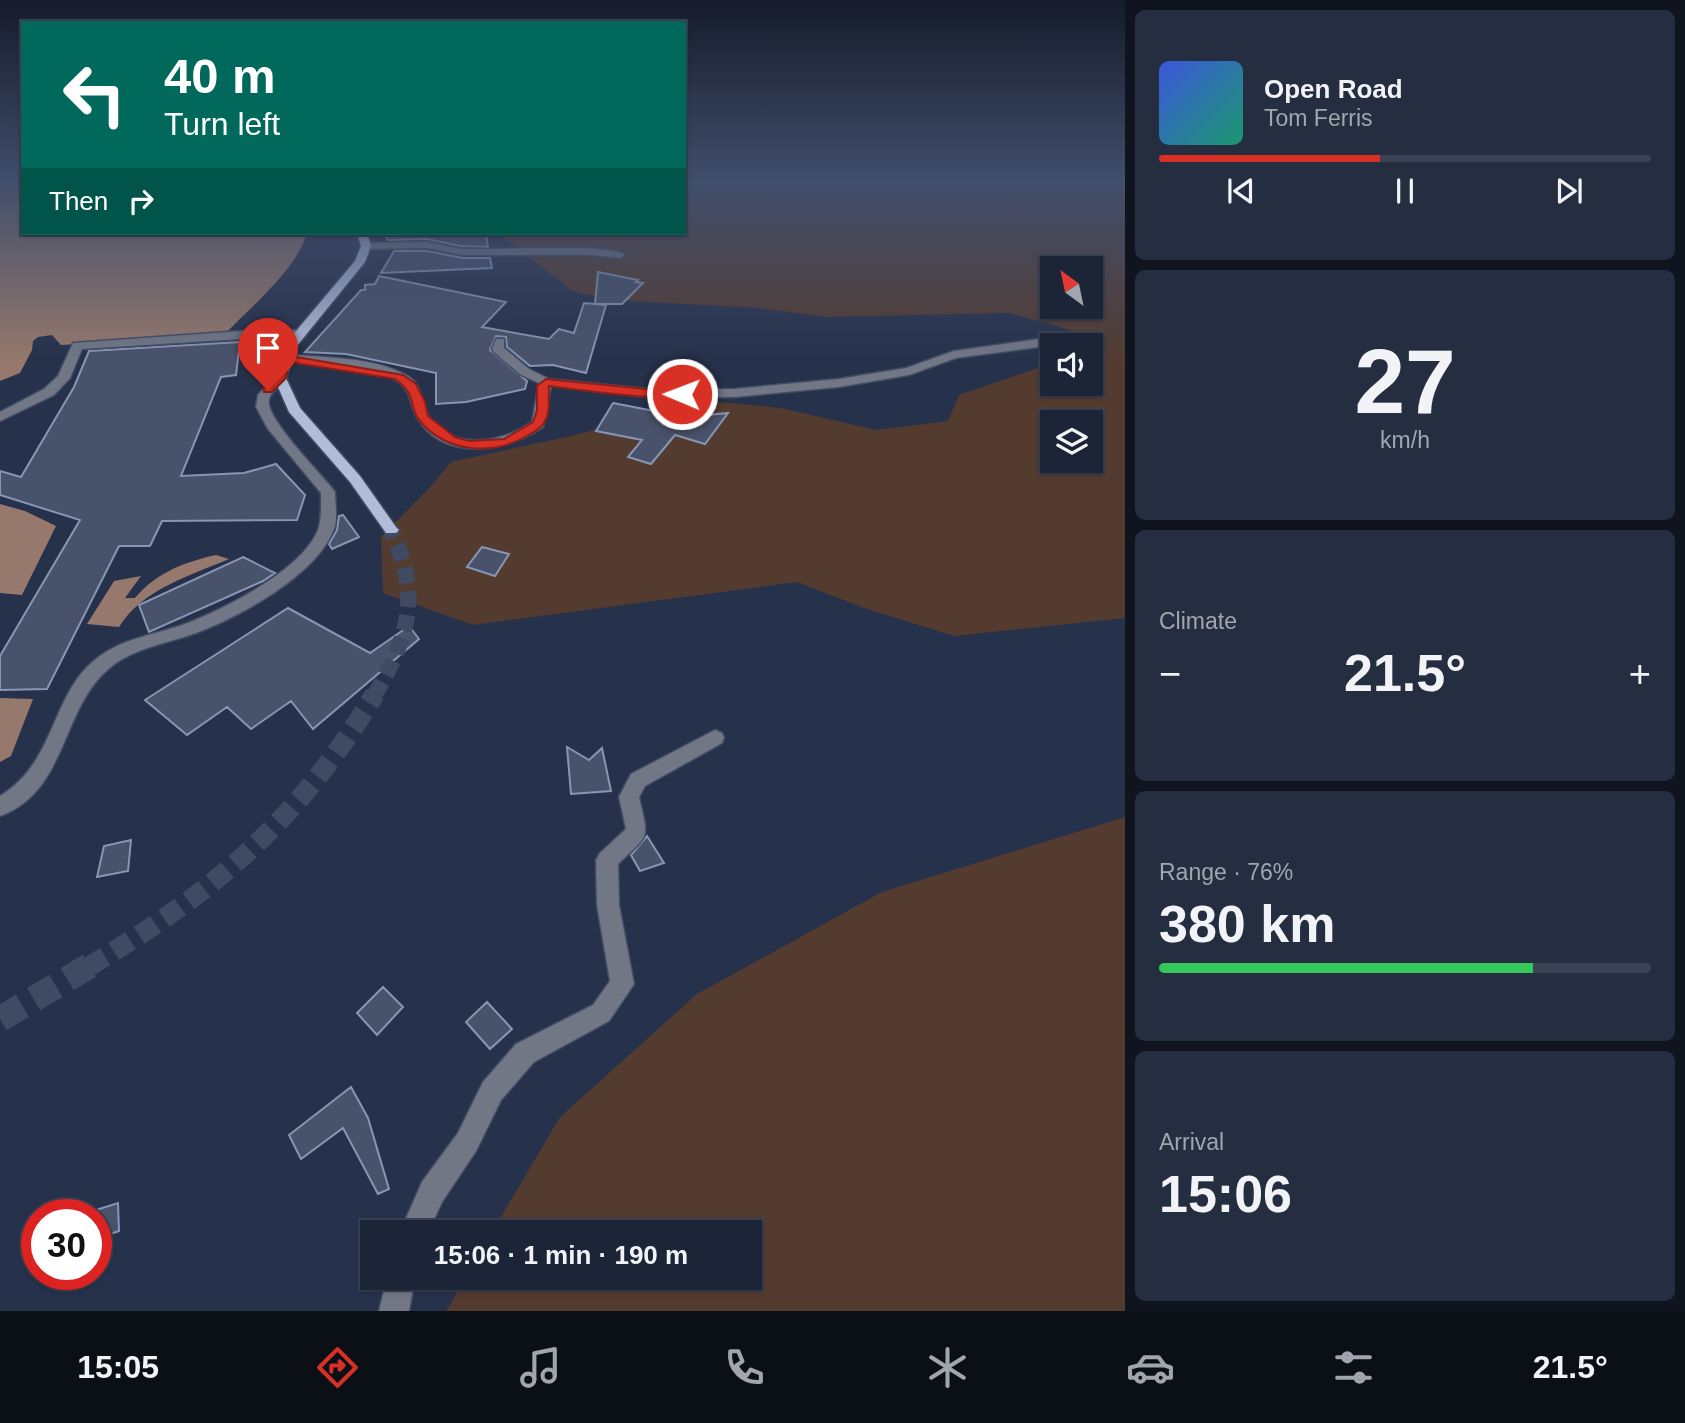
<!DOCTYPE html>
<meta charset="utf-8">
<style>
body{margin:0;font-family:Arial,sans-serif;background:#252d40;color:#f1f3f6;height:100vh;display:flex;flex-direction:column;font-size:26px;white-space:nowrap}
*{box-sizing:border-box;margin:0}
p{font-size:23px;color:#a0a5ae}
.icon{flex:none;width:38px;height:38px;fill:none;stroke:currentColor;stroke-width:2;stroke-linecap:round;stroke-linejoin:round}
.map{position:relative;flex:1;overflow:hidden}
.panel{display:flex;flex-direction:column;gap:10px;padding:10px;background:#0f141f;width:560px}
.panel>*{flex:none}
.top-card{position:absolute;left:21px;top:21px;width:665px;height:214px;border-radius:0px;box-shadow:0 2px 5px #0004,0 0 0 2px #3a4253;background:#00695c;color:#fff;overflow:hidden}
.needle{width:46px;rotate:327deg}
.controls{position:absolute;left:1040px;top:256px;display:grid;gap:14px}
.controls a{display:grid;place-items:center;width:63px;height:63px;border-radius:0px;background:#1c2538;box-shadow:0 2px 5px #0004,0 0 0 2px #3a4253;font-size:35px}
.speed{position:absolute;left:21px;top:1199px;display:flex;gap:14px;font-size:35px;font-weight:700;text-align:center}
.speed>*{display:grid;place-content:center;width:91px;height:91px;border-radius:50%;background:#1c2538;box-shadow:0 2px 5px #0004,0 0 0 2px #3a4253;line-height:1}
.speed .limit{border:10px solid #d22;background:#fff;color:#111}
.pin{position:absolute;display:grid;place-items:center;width:60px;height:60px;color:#fff;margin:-72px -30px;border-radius:50% 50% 50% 0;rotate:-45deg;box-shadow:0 0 7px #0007}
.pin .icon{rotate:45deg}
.me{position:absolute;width:77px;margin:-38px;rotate:271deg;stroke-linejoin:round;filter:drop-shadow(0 0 5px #0008)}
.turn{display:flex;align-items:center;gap:24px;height:147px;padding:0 28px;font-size:32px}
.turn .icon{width:91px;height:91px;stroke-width:2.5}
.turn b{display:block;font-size:49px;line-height:60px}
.then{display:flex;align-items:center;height:66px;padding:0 28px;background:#0003;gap:14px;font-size:26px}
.big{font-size:52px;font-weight:800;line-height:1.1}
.panel .widget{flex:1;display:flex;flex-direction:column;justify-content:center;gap:10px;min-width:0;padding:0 24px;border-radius:10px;background:#252d40}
.panel .dial{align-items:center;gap:0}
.dial b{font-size:91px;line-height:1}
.song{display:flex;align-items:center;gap:21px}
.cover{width:84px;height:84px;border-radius:10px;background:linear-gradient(135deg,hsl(230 70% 55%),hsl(160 70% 35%))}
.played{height:7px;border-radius:4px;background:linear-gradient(90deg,#d93025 45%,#3a4253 45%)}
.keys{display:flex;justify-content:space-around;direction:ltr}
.heat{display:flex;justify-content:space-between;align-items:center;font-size:38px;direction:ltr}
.charge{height:10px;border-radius:5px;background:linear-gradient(90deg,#34c759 76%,#3a4253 0)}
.trip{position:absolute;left:360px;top:1220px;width:402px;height:70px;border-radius:0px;background:#1c2538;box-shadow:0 2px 5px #0004,0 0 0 2px #3a4253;font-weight:800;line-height:70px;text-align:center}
.menu{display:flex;height:112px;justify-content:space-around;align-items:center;background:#0b0f16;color:#a0a5ae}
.menu .icon{width:49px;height:49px}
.menu .current{color:#d93025}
.menu b{font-size:32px;color:#f1f3f6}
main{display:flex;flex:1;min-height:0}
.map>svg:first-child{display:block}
.green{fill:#543b30;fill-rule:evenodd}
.water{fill:#96796c}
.building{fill:#48526a;stroke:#8896b5;stroke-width:2}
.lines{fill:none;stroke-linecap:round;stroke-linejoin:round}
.major-tunnel-far2{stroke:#404a63;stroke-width:16;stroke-dasharray:16 8;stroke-linecap:butt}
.major-tunnel-far1{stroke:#404a63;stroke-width:20;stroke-dasharray:20 10;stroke-linecap:butt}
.major-tunnel{stroke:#404a63;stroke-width:26;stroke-dasharray:26 13;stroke-linecap:butt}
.minor-casing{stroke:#424c65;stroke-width:3}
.major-casing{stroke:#424c65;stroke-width:3}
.minor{fill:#717785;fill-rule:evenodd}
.major{fill:#b0bcd8;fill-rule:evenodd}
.route{fill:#d93025;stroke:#8d1f18;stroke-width:2}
</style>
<main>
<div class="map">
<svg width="1125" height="1311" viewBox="0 0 1125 1311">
<rect width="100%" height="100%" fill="#26314b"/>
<path class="green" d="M686,180H1125V618L954,636L864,608L797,582L473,625L383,593L381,537L433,484L451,462L566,437L709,401L781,408L876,430L948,421L959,395L1052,363V383H1090V345H1075L1070,330L1009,313L826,317L759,308L611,300L572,291L499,233H684V198L693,196ZM1052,268H1090V306H1052ZM1052,422H1090V460H1052Z
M1125,817V1311H446L466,1278H751V1232H492L560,1117L697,994L882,892Z"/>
<path class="water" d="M0,180H23V233H307C295,272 252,305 225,334L61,345L52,335L38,337L33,341L32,350L20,373L0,381Z
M0,504L25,511L56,526L22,595L0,593Z
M216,555L229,559C189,576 143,589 119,627L87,624L114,581L141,576L125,598H135C156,573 184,562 216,555Z
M0,698L33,699L11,756L0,762Z"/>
<path class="building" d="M384,233L486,235L488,247L460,246L427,239L388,240Z
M427,251L463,258H490L492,268L381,273L394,251Z
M598,272L638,280L636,282L643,283L622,304H595Z
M379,276L506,302L482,327L549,339L559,329L574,333L584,303L606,305L586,373L553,365L530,366L507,347L506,337L496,336L490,350L527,381L525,389L466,402L436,404V373L346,354L305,352L361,290H365V285L375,284Z
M240,342L236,375L221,377L181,476L244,473L276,464L305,495L297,520L162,521L150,546H119L47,689L0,690V656L80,520L0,495V471L21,477L74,387L89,351Z
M613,403L685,417L728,413L705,444L675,435L651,464L628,457L642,440L596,431Z
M343,515L359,537L332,549L329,544L337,530L339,516Z
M482,547L509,554L495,576L467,567Z
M243,557L275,573L263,581L149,632L139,605Z
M288,608L370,653L409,626L419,639L313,729L291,701L251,729L227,707L187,735L145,700Z
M567,747L589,760L602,748L611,791L571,794Z
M647,836L664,863L640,871L631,855Z
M131,840L128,871L97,877L104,846Z
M383,987L403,1007L377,1035L357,1013Z
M487,1002L512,1029L490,1049L466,1022Z
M351,1087L368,1118L389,1189L378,1194L343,1128L301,1159L289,1135Z
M118,1203L119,1231L96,1239V1210Z"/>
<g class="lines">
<path class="major-tunnel-far2" d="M374,696C410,635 421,596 391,530"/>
<path class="major-tunnel-far1" d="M88,967C214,892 298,821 375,694"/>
<path class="major-tunnel" d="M0,1019L91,965"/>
<g class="minor-casing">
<path id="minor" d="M427,242C439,244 452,248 464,249C495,251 606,242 625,255L620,258L589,255H463L427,248L366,249L361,246L366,243Z
M256,330H299L305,334L299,338H256L82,349L70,378L54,395L0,421V412L44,389L58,376L73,343Z
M496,339H504V348L529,369L549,379L656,390L734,389L839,379L906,368L954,351L1039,339L1045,343L1039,347L956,358L909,375L839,387L734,397L656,398L551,386L543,427C508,451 445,463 418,419C410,407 412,391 399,382C371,363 317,364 284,362L278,358L284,354C323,358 371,356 406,375C424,385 420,403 429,417C453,452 503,442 532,422L539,383L521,375L494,352L492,349Z
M280,374L286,378C282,384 271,392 269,399C264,418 323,475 335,492C335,504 338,518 334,529C317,575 239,617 196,633C168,643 135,648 112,666C60,706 69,791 0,816V796C58,761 50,691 100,656C125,638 157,634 185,624C224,609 302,570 318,530C322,519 321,504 321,493L268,429L256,407L258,395L276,375Z
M715,730L722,733L724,738L722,743L645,786L639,797C649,841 650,833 618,864L619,905L634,984L609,1021L534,1062L501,1100L476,1151L442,1202L428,1232H400L422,1182L458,1133L483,1082L516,1044L593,1005L610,981L597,905L596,860L600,853L626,829L619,797L631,774Z
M387,1278H415L409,1311H379Z"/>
</g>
<g class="major-casing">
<path id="major" d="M357,233H367L371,246L365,262L296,347L286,378L300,408L360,476L396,527L399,530L396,533H386L350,482L289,412L274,378L286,343L355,261L361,246Z"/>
</g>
<use href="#minor" class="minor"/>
<use href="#major" class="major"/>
</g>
<linearGradient id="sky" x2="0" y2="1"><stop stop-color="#151b29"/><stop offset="0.5" stop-color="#414e6c"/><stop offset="1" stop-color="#414e6c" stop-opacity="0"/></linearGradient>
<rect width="1125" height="363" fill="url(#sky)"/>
<path class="route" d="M284,355L403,375L416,384L425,402L428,416L455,437L469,441L504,439L533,422L537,410V386L546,379L656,390H682L688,394C673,404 573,389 549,386C548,399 551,412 544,423C541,429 533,432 527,436C492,456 446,453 419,420C408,406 418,395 395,379L289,362L286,378L272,392H264V387L274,377L279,358Z"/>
</svg>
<div class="controls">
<a><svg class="needle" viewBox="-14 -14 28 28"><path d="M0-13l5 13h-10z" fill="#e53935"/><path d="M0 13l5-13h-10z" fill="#a0a5ae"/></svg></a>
<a><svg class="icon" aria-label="sound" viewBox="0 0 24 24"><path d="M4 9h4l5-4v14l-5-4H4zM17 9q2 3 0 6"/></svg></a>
<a><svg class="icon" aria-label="layers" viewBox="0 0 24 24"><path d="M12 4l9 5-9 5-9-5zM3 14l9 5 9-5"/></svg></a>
</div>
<div class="speed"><div class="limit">30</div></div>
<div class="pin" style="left:268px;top:390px;background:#d93025"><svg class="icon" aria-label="arrive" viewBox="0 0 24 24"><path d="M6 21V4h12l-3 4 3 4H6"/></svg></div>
<svg class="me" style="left:682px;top:394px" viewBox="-20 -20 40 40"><circle r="17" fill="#d93025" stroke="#fff" stroke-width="3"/><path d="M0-11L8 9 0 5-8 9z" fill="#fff"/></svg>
<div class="trip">15:06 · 1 min · 190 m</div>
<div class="top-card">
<div class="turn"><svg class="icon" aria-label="left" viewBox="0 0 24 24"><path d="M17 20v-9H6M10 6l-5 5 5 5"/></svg><div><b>40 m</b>Turn left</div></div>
<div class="then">Then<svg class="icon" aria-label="right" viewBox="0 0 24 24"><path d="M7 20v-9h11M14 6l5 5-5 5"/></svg></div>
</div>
</div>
<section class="panel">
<div class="widget">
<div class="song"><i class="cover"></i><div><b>Open Road</b><p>Tom Ferris</p></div></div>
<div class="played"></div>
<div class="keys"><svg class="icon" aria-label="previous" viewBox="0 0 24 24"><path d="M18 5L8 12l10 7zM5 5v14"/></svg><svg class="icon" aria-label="pause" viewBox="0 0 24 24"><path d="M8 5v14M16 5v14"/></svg><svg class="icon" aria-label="next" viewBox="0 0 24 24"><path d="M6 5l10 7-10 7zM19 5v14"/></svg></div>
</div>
<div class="widget dial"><b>27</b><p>km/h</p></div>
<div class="widget"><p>Climate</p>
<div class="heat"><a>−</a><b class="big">21.5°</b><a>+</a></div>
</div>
<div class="widget"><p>Range · 76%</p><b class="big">380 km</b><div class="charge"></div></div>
<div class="widget"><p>Arrival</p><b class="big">15:06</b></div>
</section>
</main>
<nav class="menu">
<b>15:05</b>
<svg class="icon current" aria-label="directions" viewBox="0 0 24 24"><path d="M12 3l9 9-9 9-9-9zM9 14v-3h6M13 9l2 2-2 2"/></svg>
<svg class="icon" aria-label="music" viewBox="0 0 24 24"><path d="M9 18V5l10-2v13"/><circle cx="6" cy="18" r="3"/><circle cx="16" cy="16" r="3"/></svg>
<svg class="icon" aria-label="phone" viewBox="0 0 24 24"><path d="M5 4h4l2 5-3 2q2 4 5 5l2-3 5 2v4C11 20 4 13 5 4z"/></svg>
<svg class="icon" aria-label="climate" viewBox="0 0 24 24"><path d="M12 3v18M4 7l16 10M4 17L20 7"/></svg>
<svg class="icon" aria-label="car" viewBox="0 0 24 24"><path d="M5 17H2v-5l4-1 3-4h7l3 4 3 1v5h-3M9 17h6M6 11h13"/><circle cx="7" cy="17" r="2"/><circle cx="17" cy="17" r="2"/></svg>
<svg class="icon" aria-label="filters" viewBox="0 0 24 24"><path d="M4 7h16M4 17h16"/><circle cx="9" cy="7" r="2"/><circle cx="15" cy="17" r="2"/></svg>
<b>21.5°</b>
</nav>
